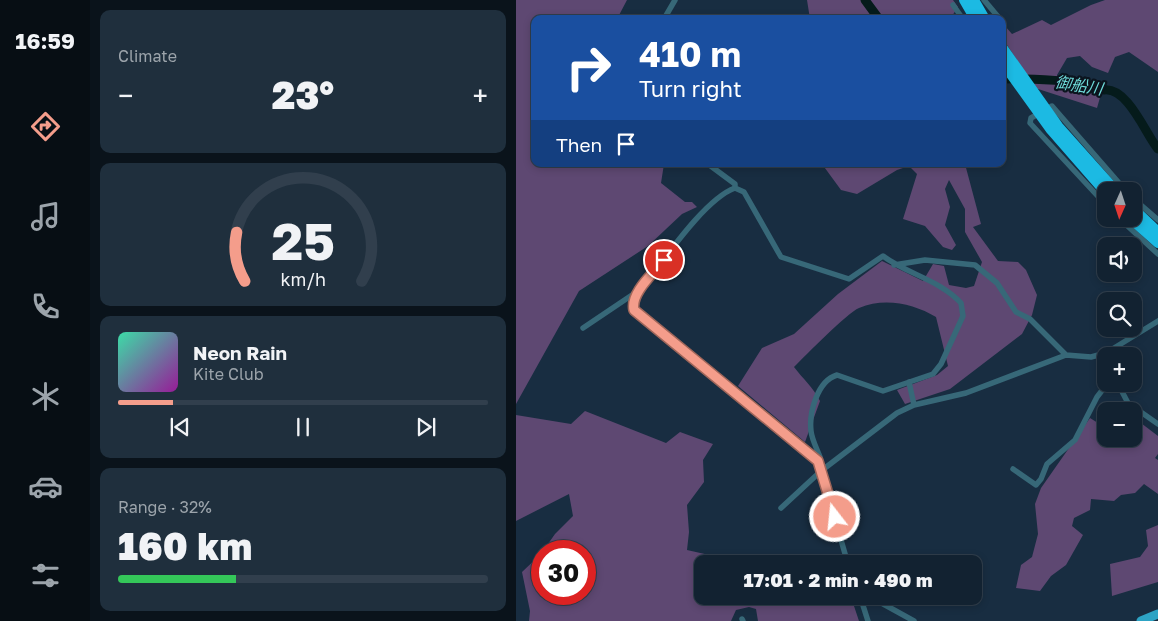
<!DOCTYPE html>
<meta charset="utf-8">
<style>
body{margin:0;font-family:"Golos Text","Noto Sans JP",sans-serif;background:#1f2f3d;color:#f1f3f6;height:100vh;display:flex;flex-direction:column;font-size:19px;white-space:nowrap}
*{box-sizing:border-box;margin:0}
p{font-size:16px;color:#9ca4ab}
.icon{flex:none;width:28px;height:28px;fill:none;stroke:currentColor;stroke-width:2;stroke-linecap:round;stroke-linejoin:round}
.map{position:relative;flex:1;overflow:hidden}
.drawer{display:flex;flex-direction:column;gap:10px;padding:10px;background:#0a131b;width:426px}
.drawer>*{flex:none}
.top-card{position:absolute;left:15px;top:15px;width:475px;height:152px;border-radius:10px;box-shadow:0 2px 8px #0003,0 0 0 1px #313f4d;background:#1a4fa0;color:#fff;overflow:hidden}
.needle{width:32px;rotate:183deg}
.tools{position:absolute;left:581px;top:182px;display:grid;gap:10px}
.tools a{display:grid;place-items:center;width:45px;height:45px;border-radius:10px;background:#122231;box-shadow:0 2px 8px #0003,0 0 0 1px #313f4d;font-size:25px}
.speed{position:absolute;left:15px;top:540px;display:flex;gap:10px;font-size:25px;font-weight:700;text-align:center}
.speed>*{display:grid;place-content:center;width:65px;height:65px;border-radius:50%;background:#122231;box-shadow:0 2px 8px #0003,0 0 0 1px #313f4d;line-height:1}
.speed .limit{border:8px solid #d22;background:#fff;color:#111}
.pin{position:absolute;display:grid;place-items:center;width:42px;height:42px;color:#fff;margin:-21px;border:2px solid #fff;border-radius:50%;box-shadow:0 1px 5px #0007}
.me{position:absolute;width:55px;margin:-28px;rotate:344deg;stroke-linejoin:round;filter:drop-shadow(0 0 4px #0008)}
.turn{display:flex;align-items:center;gap:18px;height:105px;padding:0 25px;font-size:22px}
.turn .icon{width:65px;height:65px;stroke-width:2.5}
.turn b{display:block;font-size:35px;line-height:42px}
.then{display:flex;align-items:center;height:48px;padding:0 25px;background:#0003;gap:10px;font-size:19px}
.big{font-size:38px;font-weight:800;line-height:1.1}
.drawer .card{flex:1;display:flex;flex-direction:column;justify-content:center;gap:8px;min-width:0;padding:0 18px;border-radius:10px;background:#1f2f3d}
.drawer .dial{align-items:center;gap:0}
.dial svg{height:130px;overflow:visible;fill:none;stroke:#313f4d;stroke-width:7;stroke-linecap:round;text-anchor:middle}
.dial text{fill:#f1f3f6;stroke:none}
.song{display:flex;align-items:center;gap:15px}
.cover{width:60px;height:60px;border-radius:8px;background:linear-gradient(135deg,hsl(160 70% 55%),hsl(300 70% 35%))}
.played{height:5px;border-radius:2px;background:linear-gradient(90deg,#f49d8b 15%,#313f4d 15%)}
.keys{display:flex;justify-content:space-around;direction:ltr}
.heat{display:flex;justify-content:space-between;align-items:center;font-size:28px;direction:ltr}
.charge{height:8px;border-radius:4px;background:linear-gradient(90deg,#34c759 32%,#313f4d 0)}
.trip{position:absolute;left:178px;top:555px;width:288px;height:50px;border-radius:10px;background:#122231;box-shadow:0 2px 8px #0003,0 0 0 1px #313f4d;font-weight:800;line-height:50px;text-align:center}
main{display:flex;flex:1;min-height:0}
.menu{display:flex;flex-direction:column;width:90px;justify-content:space-around;align-items:center;background:#070e14;color:#9ca4ab}
.menu .icon{width:35px;height:35px}
.menu .selected{color:#f49d8b}
.menu b{font-size:22px;color:#f1f3f6}
.map>svg:first-child{display:block}
.forest{fill:#5e4872}
.lines{fill:none;stroke-linecap:round;stroke-linejoin:round}
.river{stroke:#051b1b;stroke-width:9}
.street{stroke:#376878;stroke-width:5.5}
.primary{stroke:#2da3c4;stroke-width:9}
.highway{stroke:#1cbae3;stroke-width:10}
.route-casing{stroke:#9f665a;stroke-width:12}
.route{stroke:#f49d8b;stroke-width:9}
.labels{text-anchor:middle;stroke-width:4.5;stroke-linejoin:round;paint-order:stroke}
.water-label{font-size:16px;font-style:italic;fill:#6edbd9;stroke:#0b141e}
</style>
<main>
<nav class="menu">
<b>16:59</b>
<svg class="icon selected" aria-label="directions" viewBox="0 0 24 24"><path d="M12 3l9 9-9 9-9-9zM9 14v-3h6M13 9l2 2-2 2"/></svg>
<svg class="icon" aria-label="music" viewBox="0 0 24 24"><path d="M9 18V5l10-2v13"/><circle cx="6" cy="18" r="3"/><circle cx="16" cy="16" r="3"/></svg>
<svg class="icon" aria-label="phone" viewBox="0 0 24 24"><path d="M5 4h4l2 5-3 2q2 4 5 5l2-3 5 2v4C11 20 4 13 5 4z"/></svg>
<svg class="icon" aria-label="climate" viewBox="0 0 24 24"><path d="M12 3v18M4 7l16 10M4 17L20 7"/></svg>
<svg class="icon" aria-label="car" viewBox="0 0 24 24"><path d="M5 17H2v-5l4-1 3-4h7l3 4 3 1v5h-3M9 17h6M6 11h13"/><circle cx="7" cy="17" r="2"/><circle cx="17" cy="17" r="2"/></svg>
<svg class="icon" aria-label="filters" viewBox="0 0 24 24"><path d="M4 7h16M4 17h16"/><circle cx="9" cy="7" r="2"/><circle cx="15" cy="17" r="2"/></svg>
</nav>
<section class="drawer">
<div class="card"><p>Climate</p>
<div class="heat"><a>−</a><b class="big">23°</b><a>+</a></div>
</div>
<div class="card dial"><svg viewBox="0 0 100 80">
<path d="M14 69A42 42 0 1 1 86 69"/>
<path d="M14 69A42 42 0 0 1 9 39" stroke="#f49d8b"/>
<text x="50" y="56" font-size="32" font-weight="700">25</text>
<text x="50" y="72" font-size="11">km/h</text>
</svg></div>
<div class="card">
<div class="song"><i class="cover"></i><div><b>Neon Rain</b><p>Kite Club</p></div></div>
<div class="played"></div>
<div class="keys"><svg class="icon" aria-label="previous" viewBox="0 0 24 24"><path d="M18 5L8 12l10 7zM5 5v14"/></svg><svg class="icon" aria-label="pause" viewBox="0 0 24 24"><path d="M8 5v14M16 5v14"/></svg><svg class="icon" aria-label="next" viewBox="0 0 24 24"><path d="M6 5l10 7-10 7zM19 5v14"/></svg></div>
</div>
<div class="card"><p>Range · 32%</p><b class="big">160 km</b><div class="charge"></div></div>
</section>
<div class="map">
<svg width="642" height="621" viewBox="0 0 642 621">
<rect width="100%" height="100%" fill="#182d41"/>
<path class="forest" d="M0,0H111L101,19H19V164H148L145,183L169,202H176L181,207L166,214L132,246L63,291L0,404Z
M291,0H437L442,7L436,16L437,19H294Z
M589,0H642V72L613,52L599,57L592,73L576,67L564,56L551,58L541,75L543,84L585,94L581,108L519,88L486,37V28L489,26L496,34L526,20L535,25L575,5Z
M306,164H449L465,224L457,227L482,261L502,262L510,270L521,295L516,315L506,334L434,389L389,404L381,390L421,375L432,366L420,317C398,304 369,297 343,308C331,313 290,355 278,367C287,379 297,387 304,401L289,442L222,386L246,348L278,334L322,294L366,261L407,281L417,264L428,266L433,285L450,288L458,286L466,262L449,232V209L433,180L429,189L434,207L429,225L440,245L436,250L427,247L409,226L387,219L401,174L393,166L381,170L341,194L325,190Z
M69,411L150,443L164,432L197,444L187,460L188,482L171,505L173,532L171,550L202,557L204,564H186V596H329L336,600L343,621H242L240,609L233,607L220,610L215,621H13L14,611L6,572L26,553V594H69V551H27L39,534L57,516L53,494L0,521V415L55,424Z
M574,418L590,428V439H618V425L621,420L642,436V454L639,458L642,460V494L628,484L619,493L605,495L598,501L575,499L574,510L558,518L556,526L567,535L550,565L535,576L524,591L500,588L505,565L516,557L522,534L519,504L525,488Z
M642,525V582L596,596L594,564L624,557L632,546L630,530Z"/>
<g class="lines">
<path class="river" d="M349,0L363,19
M486,79C507,78 572,80 588,90C612,87 630,135 642,149"/>
<path class="street" d="M468,0L484,19
M437,5L447,19
M148,19L159,0
M192,164L219,184V188
M618,199L642,220
M590,205L514,123L515,118L536,106L610,191
M604,219L642,254
M378,265L409,260L459,265L481,283L500,312L514,319L550,355
M67,328L122,291
M393,382L398,405
M602,384L612,403L642,424
M302,461L118,310V301L124,290C146,263 188,199 219,188L228,192L265,257L333,279L367,256C391,274 424,280 445,303L447,316L425,364L417,374L367,391L321,375C301,381 293,413 295,431C296,440 301,449 304,457L302,461L332,564
M497,469L520,485L525,479L531,464L559,440L581,397L591,384
M265,508L305,471L381,413L398,405L450,393L550,355L575,357L590,353L642,321
M344,596L352,621
M346,603L360,600L398,621
M226,619L227,621"/>
<path class="primary" d="M625,621L642,614"/>
<path class="highway" d="M448,0L459,19
M458,0L469,19
M486,47L542,126L600,191
M486,62L535,130L590,193
M618,209L642,232
M615,219L642,243"/>
</g>
<g class="lines">
<g class="route-casing">
<path id="route" d="M148,260C138,273 114,293 118,310L302,461L319,517"/>
</g>
<use href="#route" class="route"/>
</g>
<g class="labels">
<g class="water-label">
<text transform="translate(563 85) rotate(9)" y="6">御船川</text>
</g>
</g>
</svg>
<div class="tools">
<a><svg class="needle" viewBox="-14 -14 28 28"><path d="M0-13l5 13h-10z" fill="#e53935"/><path d="M0 13l5-13h-10z" fill="#9ca4ab"/></svg></a>
<a><svg class="icon" aria-label="sound" viewBox="0 0 24 24"><path d="M4 9h4l5-4v14l-5-4H4zM17 9q2 3 0 6"/></svg></a>
<a><svg class="icon" aria-label="search" viewBox="0 0 24 24"><circle cx="10" cy="10" r="6"/><path d="M15 15l6 6"/></svg></a>
<a>+</a>
<a>−</a>
</div>
<div class="speed"><div class="limit">30</div></div>
<div class="pin" style="left:148px;top:260px;background:#d93025"><svg class="icon" aria-label="arrive" viewBox="0 0 24 24"><path d="M6 21V4h12l-3 4 3 4H6"/></svg></div>
<svg class="me" style="left:319px;top:517px" viewBox="-20 -20 40 40"><circle r="17" fill="#f49d8b" stroke="#fff" stroke-width="3"/><path d="M0-11L8 9 0 5-8 9z" fill="#fff"/></svg>
<div class="trip">17:01 · 2 min · 490 m</div>
<div class="top-card">
<div class="turn"><svg class="icon" aria-label="right" viewBox="0 0 24 24"><path d="M7 20v-9h11M14 6l5 5-5 5"/></svg><div><b>410 m</b>Turn right</div></div>
<div class="then">Then<svg class="icon" aria-label="arrive" viewBox="0 0 24 24"><path d="M6 21V4h12l-3 4 3 4H6"/></svg></div>
</div>
</div>
</main>
